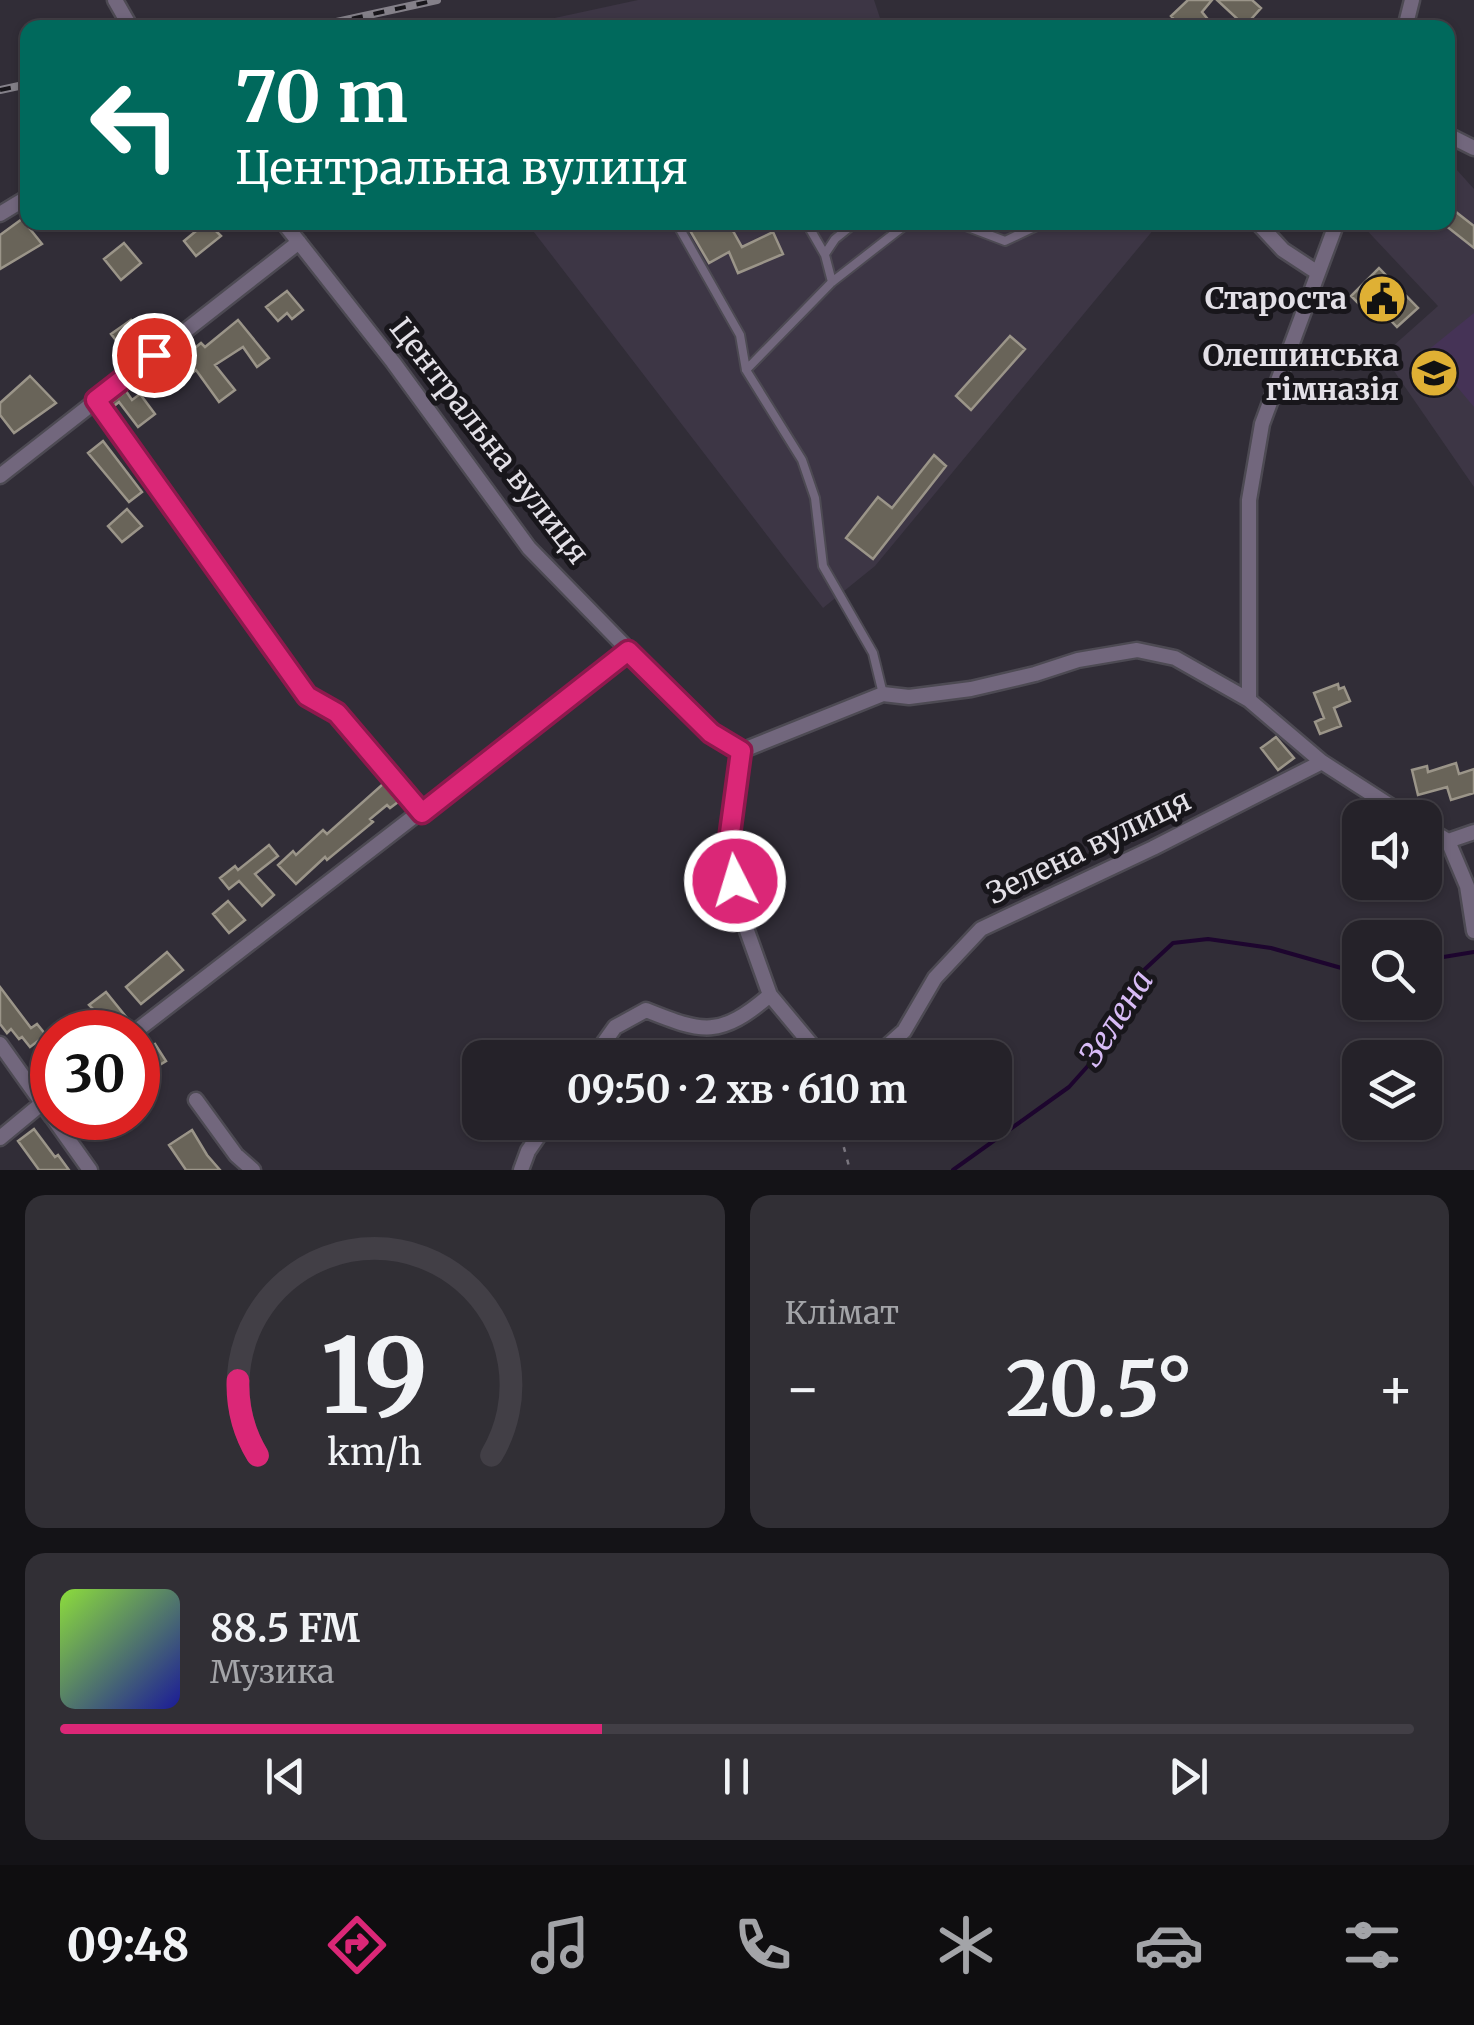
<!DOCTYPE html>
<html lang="uk">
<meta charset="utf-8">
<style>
body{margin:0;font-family:Merriweather,serif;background:#312f35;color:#f1f3f6;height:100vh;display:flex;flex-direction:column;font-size:38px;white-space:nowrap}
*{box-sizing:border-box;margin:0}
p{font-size:32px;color:#a3a4a8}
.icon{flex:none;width:55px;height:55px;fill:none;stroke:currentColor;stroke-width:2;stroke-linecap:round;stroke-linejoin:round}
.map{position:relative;height:1170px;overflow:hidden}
.drawer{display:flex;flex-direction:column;gap:25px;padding:25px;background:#141317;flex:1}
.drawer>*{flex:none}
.hud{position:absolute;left:20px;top:20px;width:1435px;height:210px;border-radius:20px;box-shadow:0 2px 8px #0004,0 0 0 2px #423f46;background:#00695c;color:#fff;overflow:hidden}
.tools{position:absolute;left:1342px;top:800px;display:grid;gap:20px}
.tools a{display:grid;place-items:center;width:100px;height:100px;border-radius:20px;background:#252229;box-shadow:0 2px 8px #0004,0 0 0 2px #423f46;font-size:50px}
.speed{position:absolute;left:30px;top:1010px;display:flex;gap:20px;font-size:50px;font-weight:700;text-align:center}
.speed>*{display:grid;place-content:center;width:130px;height:130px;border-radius:50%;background:#252229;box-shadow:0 2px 8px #0004,0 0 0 2px #423f46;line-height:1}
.speed .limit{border:15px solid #d22;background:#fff;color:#111}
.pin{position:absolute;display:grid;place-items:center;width:85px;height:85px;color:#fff;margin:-42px;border:5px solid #fff;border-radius:50%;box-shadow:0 2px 10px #0007}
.me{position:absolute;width:110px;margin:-55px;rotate:355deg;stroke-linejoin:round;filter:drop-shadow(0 0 8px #0008)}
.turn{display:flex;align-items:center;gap:35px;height:210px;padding:0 50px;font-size:45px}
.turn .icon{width:130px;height:130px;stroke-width:2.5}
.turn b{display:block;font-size:70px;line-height:85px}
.big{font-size:75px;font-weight:700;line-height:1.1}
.drawer .widget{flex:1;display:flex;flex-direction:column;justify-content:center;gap:15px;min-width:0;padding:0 35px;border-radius:20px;background:#312f35}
.drawer .dial{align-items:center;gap:0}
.dial svg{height:260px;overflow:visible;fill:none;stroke:#423f46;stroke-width:7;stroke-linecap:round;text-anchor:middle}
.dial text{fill:#f1f3f6;stroke:none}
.song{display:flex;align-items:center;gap:30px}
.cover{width:120px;height:120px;border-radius:15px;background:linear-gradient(135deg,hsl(90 70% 55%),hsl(240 70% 35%))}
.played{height:10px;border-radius:5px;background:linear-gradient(90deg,#db2777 40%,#423f46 40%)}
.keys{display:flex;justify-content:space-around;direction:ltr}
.heat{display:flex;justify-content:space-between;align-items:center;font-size:55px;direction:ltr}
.drawer .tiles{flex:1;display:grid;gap:25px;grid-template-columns:1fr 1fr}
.widget:last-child{grid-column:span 2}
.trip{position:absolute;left:462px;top:1040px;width:550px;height:100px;border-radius:20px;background:#252229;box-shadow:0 2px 8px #0004,0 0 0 2px #423f46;font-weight:700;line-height:100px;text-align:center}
.tabs{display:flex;height:160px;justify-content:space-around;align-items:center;background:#0f0e10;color:#a3a4a8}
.tabs .icon{width:70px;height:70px}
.tabs .selected{color:#db2777}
.tabs b{font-size:45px;color:#f1f3f6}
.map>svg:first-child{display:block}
.built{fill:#3d3645}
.green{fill:#453356}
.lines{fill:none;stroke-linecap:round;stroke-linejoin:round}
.stream{stroke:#1d052e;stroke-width:4}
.building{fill:#696459;stroke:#9b9589;stroke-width:2.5}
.lane-casing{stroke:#4d4a53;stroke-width:12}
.street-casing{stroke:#4d4a53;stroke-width:19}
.path{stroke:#7a767f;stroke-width:2.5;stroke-dasharray:5 8;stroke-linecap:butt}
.lane{stroke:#72677d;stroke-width:8}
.street{stroke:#72677d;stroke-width:14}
.rail-casing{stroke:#848089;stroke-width:8}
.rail{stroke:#18161b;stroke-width:4;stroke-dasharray:11;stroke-linecap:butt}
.route-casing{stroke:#8e194d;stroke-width:25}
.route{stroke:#db2777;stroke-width:18}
.labels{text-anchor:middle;stroke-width:10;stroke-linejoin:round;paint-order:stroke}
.poi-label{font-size:30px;font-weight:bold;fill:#e3e0e7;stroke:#18161b;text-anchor:end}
.street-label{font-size:30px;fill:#e3e0e7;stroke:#18161b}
.water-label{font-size:32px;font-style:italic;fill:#d8bbf6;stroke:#18161b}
</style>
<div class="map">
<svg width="1474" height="1170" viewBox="0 0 1474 1170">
<rect width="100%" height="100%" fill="#312d37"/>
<path class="built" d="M638,0H874L883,27H513Z
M1448,160L1474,189V487L1383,355L1438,306L1360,223L1448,222Z
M527,223H1159L875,566L823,608Z"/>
<path class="green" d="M1474,313V407L1427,351Z"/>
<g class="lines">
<path class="stream" d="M1425,960L1474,952
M953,1170L1069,1087L1103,1049L1144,970L1173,943L1208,939L1271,948L1352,971L1360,970"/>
</g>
<path class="building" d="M1188,0H1212L1202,12L1215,28H1182L1171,16Z
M1217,0H1252L1261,8L1245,26Z
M1456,212L1474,226V248L1445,225Z
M22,219L42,244L0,269V235Z
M207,222L221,236L196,256L184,241Z
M685,222H728L742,247L773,232L783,254L738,273L729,252L709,263Z
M124,243L141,263L121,280L104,259Z
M1379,268L1418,308L1397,327L1373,302L1365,310L1351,296Z
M287,291L303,310L292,319L287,313L278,321L266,307Z
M131,320L145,340L131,350L126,344L122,348L111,334Z
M238,320L269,358L257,367L243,347L215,365L235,390L219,402L196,370L191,374L180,360L201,343L205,347Z
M1010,336L1025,349L971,410L956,396Z
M30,376L56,403L14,433L0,415V403Z
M126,391L132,400L140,394L155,414L138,427L119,402L114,406L111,403Z
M103,441L142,492L129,502L88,453Z
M934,455L946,466L873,559L846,538L878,497L892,508Z
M127,509L142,526L122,542L108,526Z
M1338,684L1339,689L1344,687L1350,701L1334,708L1341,726L1320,734L1315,722L1324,718L1314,693Z
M1276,737L1294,758L1278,770L1261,748Z
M1456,763L1459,774L1474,769V793L1451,800L1447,787L1418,795L1412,770L1427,766L1428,772Z
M383,784L398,802L390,808L387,805L370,819L373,822L327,860L325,857L296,884L278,865L293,851L296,855L323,830L327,834Z
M269,845L278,856L255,874L274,895L262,906L239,881L229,889L220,878L235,866L238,870Z
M228,901L245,920L229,933L213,914Z
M167,952L183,970L141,1004L126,987Z
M0,987L31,1028L37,1024L46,1035L30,1047L22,1037L19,1039L11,1029L7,1033L0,1024Z
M106,992L127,1018L108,1032H66L93,1009L89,1005Z
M155,1044L166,1061L138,1078V1056Z
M34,1129L55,1157L58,1155L69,1170H39L18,1141Z
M192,1130L207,1155L220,1170H186L169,1145Z"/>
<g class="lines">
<g class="lane-casing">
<path id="lane" d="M676,222L740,335L746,370L802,460L815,498L823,566L873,653L883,694
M806,222L825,255L832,282
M955,222L1005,241L1045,222
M825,254L835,239L856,222
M746,370L832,282L909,222"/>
</g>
<g class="street-casing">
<path id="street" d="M115,0L131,28
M1405,28L1412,0
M1448,135L1474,148
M0,214L28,197
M283,222L393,362L529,548L687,710L711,733L741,751
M1257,222L1283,250L1318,273
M96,400L307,696L337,713L422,813
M0,476L299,242
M1249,700V500L1262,424L1337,222
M741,751L883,694L909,697L971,689L1035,674L1078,660L1137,650L1175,658L1249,700L1322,762L1409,818
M741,751L728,848L741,914L770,995L815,1049L830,1058
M1425,827L1448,841L1467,886L1474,931
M1448,841L1474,832
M135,1032L628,651
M0,1044L52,1117
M593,1058L615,1027L646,1010C703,1033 720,1038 770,995
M869,1058L875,1057L904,1031L935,978L981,929L1153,848L1322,762
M196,1100L236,1155L253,1170
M53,1118L90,1170
M0,1138L52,1095
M521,1170L528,1151L548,1122"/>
</g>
<path class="path" d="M837,1122L850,1170"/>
<use href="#lane" class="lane"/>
<use href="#street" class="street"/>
<g class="rail-casing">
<path id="rail" d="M309,28L437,0
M0,90L28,84"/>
</g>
<use href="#rail" class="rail"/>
</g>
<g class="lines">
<g class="route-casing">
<path id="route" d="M154,355L96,400L307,696L337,713L422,813L628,651L711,733L741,751L728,848L735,881"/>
</g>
<use href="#route" class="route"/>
</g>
<defs>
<g id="civic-disc" transform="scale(2.5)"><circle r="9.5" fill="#dfb034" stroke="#18161b"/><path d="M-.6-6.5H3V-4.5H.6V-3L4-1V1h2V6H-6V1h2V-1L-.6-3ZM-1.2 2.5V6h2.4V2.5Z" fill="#111"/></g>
<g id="school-disc" transform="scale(2.5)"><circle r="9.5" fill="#dfb034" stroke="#18161b"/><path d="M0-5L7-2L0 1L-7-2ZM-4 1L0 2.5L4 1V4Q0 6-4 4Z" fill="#111"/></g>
</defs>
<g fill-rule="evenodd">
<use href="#civic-disc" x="1382" y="299"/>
<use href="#school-disc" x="1434" y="373"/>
</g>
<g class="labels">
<g class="poi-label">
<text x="1347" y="309">Староста</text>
<text x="1399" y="366">Олешинська<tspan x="1399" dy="34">гімназія</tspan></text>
</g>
<g class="street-label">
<text transform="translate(489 441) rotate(52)" y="10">Центральна вулиця</text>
<text transform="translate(1089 847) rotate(-26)" y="10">Зелена вулиця</text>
</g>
<g class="water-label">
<text transform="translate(1116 1018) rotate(-57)" y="11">Зелена</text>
</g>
</g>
</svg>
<div class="tools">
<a><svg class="icon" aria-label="sound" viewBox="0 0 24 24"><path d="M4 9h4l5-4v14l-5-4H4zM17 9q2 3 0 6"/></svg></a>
<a><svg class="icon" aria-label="search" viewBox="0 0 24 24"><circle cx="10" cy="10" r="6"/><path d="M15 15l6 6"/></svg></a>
<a><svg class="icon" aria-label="layers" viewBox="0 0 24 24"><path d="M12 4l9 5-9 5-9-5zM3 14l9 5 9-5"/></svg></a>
</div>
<div class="speed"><div class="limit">30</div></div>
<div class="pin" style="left:154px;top:355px;background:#d93025"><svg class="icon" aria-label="arrive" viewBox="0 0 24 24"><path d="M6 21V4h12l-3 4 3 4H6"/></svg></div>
<svg class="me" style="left:735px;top:881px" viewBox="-20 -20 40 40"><circle r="17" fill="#db2777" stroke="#fff" stroke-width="3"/><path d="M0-11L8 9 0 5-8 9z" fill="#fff"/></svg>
<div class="trip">09:50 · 2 хв · 610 m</div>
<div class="hud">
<div class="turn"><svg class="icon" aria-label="left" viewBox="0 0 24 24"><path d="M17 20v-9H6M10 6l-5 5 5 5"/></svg><div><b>70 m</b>Центральна вулиця</div></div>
</div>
</div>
<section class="drawer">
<div class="tiles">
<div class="widget dial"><svg viewBox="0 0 100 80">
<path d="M14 69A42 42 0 1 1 86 69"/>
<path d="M14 69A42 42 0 0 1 8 46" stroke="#db2777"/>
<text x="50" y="56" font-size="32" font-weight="700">19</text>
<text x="50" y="72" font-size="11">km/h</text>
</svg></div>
<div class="widget"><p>Клімат</p>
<div class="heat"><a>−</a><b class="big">20.5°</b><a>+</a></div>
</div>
<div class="widget">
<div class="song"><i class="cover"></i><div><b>88.5 FM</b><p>Музика</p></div></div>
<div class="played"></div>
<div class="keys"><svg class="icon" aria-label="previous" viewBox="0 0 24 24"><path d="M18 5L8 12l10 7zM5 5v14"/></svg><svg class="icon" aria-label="pause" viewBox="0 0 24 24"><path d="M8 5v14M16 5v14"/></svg><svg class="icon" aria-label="next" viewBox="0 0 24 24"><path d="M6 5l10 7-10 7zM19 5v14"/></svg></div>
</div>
</div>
</section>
<nav class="tabs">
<b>09:48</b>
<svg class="icon selected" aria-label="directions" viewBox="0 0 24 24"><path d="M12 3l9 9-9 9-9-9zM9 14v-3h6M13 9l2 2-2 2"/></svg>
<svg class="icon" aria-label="music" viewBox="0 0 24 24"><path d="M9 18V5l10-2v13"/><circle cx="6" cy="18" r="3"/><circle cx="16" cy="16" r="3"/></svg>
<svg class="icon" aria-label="phone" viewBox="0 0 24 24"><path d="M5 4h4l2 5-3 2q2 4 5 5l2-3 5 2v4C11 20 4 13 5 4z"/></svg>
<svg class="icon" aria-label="climate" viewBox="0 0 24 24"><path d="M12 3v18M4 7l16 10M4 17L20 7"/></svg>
<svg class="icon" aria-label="car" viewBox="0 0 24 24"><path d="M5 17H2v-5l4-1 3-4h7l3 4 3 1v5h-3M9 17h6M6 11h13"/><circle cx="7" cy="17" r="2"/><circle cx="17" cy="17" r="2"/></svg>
<svg class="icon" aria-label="filters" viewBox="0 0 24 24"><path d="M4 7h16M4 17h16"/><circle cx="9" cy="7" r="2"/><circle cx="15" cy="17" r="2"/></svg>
</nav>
